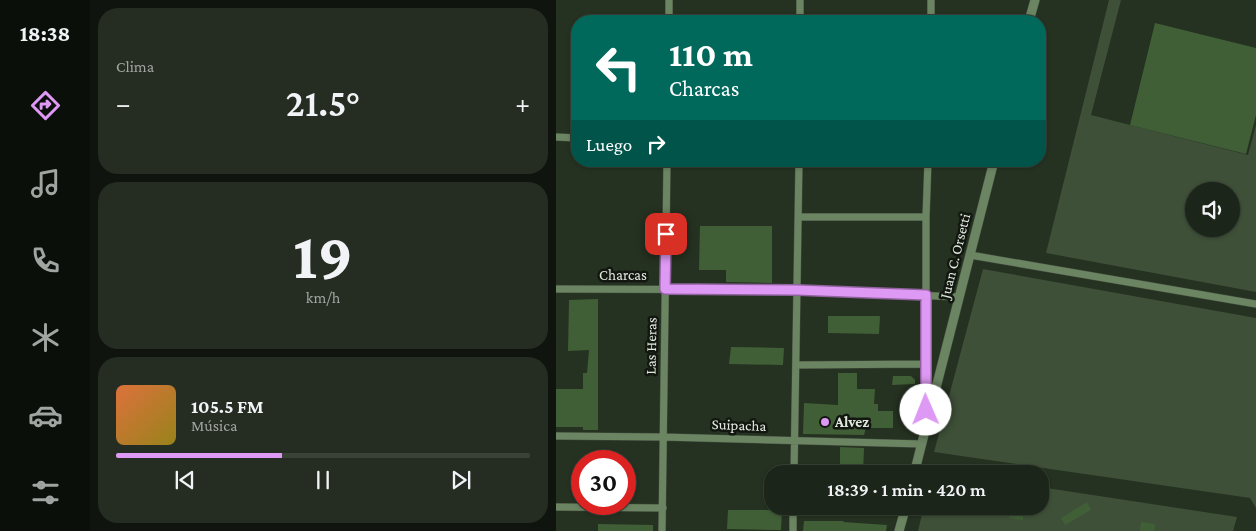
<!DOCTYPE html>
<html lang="es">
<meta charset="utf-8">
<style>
body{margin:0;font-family:"Crimson Pro",serif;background:#252d22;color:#f1f3f6;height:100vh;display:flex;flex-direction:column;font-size:19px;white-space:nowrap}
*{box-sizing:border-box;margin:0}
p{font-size:16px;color:#a0a5a2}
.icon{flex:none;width:28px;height:28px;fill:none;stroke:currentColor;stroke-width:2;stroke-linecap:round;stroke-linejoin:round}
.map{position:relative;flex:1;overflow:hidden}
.side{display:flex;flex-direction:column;gap:8px;padding:8px;background:#0f140e;width:466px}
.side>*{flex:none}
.banner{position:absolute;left:15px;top:15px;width:475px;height:152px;border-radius:20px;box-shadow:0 1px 4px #0004,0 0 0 1px #3a4238;background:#00695c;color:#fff;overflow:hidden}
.fabs{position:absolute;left:629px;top:182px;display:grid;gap:10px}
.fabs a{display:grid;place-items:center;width:55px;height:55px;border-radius:50%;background:#1c2519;box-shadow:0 1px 4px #0004,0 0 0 1px #3a4238;font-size:25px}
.speed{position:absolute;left:15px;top:450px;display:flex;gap:10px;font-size:25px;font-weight:700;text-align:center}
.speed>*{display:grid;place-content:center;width:65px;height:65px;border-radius:50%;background:#1c2519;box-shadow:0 1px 4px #0004,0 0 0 1px #3a4238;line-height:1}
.speed .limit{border:8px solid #d22;background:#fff;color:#111}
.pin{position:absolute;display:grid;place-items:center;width:42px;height:42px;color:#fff;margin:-21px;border-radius:10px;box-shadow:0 2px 8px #0006}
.me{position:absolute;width:55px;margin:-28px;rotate:359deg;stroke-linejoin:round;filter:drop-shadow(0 0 4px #0008)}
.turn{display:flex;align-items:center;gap:18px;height:105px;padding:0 15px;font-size:22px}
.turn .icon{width:65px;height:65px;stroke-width:2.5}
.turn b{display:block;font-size:35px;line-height:42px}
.then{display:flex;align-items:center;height:48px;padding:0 15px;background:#0003;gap:10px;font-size:19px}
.big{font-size:38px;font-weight:600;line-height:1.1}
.side .card{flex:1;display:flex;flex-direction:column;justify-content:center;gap:8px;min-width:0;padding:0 18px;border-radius:20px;background:#252d22}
.side .dial{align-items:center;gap:0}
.dial b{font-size:65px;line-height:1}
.song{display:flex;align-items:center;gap:15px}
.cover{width:60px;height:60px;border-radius:8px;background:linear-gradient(135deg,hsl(20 70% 55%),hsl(50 70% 35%))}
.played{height:5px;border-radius:2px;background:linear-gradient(90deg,#dd99f3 40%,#3a4238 40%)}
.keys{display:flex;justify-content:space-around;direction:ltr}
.heat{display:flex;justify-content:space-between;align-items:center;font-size:28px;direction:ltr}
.trip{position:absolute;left:208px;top:465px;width:285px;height:50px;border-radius:20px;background:#1c2519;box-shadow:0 1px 4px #0004,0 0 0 1px #3a4238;font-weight:600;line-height:50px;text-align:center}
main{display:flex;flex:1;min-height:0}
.dock{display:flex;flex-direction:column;width:90px;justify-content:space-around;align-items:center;background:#0b0f0a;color:#a0a5a2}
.dock .icon{width:35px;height:35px}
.dock .active{color:#dd99f3}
.dock b{font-size:22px;color:#f1f3f6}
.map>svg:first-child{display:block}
.green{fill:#3e5038;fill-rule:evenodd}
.building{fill:#415f37}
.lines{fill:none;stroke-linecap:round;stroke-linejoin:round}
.minor-casing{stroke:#434e3f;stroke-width:8}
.tertiary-casing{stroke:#434e3f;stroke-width:10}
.minor{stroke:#6b8462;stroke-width:7}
.tertiary{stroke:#6b8462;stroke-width:9}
.route-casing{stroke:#90639e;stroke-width:12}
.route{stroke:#dd99f3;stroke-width:9}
.poi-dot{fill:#dd99f3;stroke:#121710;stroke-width:2}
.labels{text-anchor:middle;stroke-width:5;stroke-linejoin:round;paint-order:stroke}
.street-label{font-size:15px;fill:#e1e9de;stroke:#121710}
.poi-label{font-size:15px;font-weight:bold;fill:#e1e9de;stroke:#121710;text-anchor:start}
</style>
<main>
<nav class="dock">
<b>18:38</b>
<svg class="icon active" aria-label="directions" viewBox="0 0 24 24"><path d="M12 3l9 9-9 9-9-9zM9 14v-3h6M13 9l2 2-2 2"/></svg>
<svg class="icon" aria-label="music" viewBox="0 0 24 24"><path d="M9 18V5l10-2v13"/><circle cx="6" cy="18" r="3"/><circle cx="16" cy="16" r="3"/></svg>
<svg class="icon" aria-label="phone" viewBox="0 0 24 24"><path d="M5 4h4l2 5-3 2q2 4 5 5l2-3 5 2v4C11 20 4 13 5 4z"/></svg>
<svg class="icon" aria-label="climate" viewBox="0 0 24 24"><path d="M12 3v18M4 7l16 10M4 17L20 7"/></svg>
<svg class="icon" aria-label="car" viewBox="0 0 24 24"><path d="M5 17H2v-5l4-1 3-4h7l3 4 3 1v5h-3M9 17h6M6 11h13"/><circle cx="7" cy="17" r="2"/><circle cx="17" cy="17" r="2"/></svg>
<svg class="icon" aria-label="filters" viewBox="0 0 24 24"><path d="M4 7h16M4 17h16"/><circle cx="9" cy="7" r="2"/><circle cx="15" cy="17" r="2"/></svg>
</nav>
<section class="side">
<div class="card"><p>Clima</p>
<div class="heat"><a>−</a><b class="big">21.5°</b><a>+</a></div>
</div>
<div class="card dial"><b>19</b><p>km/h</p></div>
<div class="card">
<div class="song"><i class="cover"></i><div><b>105.5 FM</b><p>Música</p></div></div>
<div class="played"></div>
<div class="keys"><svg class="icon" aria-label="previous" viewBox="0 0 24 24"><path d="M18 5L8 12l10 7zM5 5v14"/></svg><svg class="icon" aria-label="pause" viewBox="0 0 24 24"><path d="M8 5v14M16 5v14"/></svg><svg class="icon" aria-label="next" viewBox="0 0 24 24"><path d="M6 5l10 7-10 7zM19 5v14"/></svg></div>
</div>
</section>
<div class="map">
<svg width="700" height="531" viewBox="0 0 700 531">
<rect width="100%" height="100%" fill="#253121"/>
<path class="green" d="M553,0H565L535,115L692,155L700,125V292L490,253ZM675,191V229H638V191Z
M427,269L700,318V508L694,498L378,452Z
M484,487L681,517L677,531H362L368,506H484Z"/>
<path class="building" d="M599,23L700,48V115L690,154L574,125Z
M144,226H216V283L170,282V270H143Z
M42,299V430H27V427H0V389H27V373H31L33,350L12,351L13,300Z
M272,316H324L323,334L272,333Z
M175,347L228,348L227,365L173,364Z
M282,373H301V389H319L318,404H322V411H337V428H310L308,435L247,434L248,403L282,405Z
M337,376H355L359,380V384L336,385Z
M284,447L308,448L307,474H284Z
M531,502L535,510L509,525L505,518Z
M423,506H468L467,520L453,518L454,514L423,510Z
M172,510H226L225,530L171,529Z
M248,521H288L287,522L331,525L330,531H247Z
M585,522L599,524L598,531H584Z
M42,524L97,525V531H42Z"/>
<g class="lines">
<g class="minor-casing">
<path id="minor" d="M244,0V21
M113,21V0
M375,21V0
M0,137L21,138
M243,217H370
M414,255L700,304
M0,289L241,290L403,297
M241,365L369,364
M370,418V217L372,161
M0,436L107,437L366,444
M238,474L243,161
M0,507L107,508
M106,531L111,161
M237,531V506"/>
</g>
<g class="tertiary-casing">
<path id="tertiary" d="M473,21L479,0
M358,474L438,161
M343,531L350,506"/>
</g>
<use href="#minor" class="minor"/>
<use href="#tertiary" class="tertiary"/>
</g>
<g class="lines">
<g class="route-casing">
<path id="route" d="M110,234L109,289L241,290L370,295V410"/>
</g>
<use href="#route" class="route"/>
</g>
<circle class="poi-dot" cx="269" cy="422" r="5"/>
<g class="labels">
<g class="street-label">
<text transform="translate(399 256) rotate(-76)" y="5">Juan C. Orsetti</text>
<text x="67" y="280">Charcas</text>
<text transform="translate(95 346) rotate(-89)" y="5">Las Heras</text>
<text transform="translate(183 425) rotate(2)" y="5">Suipacha</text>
</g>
<g class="poi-label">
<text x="279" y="427">Alvez</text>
</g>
</g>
</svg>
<div class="fabs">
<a><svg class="icon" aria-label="sound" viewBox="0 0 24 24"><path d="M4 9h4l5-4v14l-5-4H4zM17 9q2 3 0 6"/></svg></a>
</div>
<div class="speed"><div class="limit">30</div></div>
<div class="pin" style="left:110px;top:234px;background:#d93025"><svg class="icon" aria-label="arrive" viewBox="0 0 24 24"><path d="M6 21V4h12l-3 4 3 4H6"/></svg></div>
<svg class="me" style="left:370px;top:410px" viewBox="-20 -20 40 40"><circle r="19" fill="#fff"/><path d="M0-13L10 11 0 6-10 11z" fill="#dd99f3"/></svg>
<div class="trip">18:39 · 1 min · 420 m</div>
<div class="banner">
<div class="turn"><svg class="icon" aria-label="left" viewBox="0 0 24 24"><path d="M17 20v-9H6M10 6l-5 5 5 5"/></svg><div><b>110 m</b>Charcas</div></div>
<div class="then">Luego<svg class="icon" aria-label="right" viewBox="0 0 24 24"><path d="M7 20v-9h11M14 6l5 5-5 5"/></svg></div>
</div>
</div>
</main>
